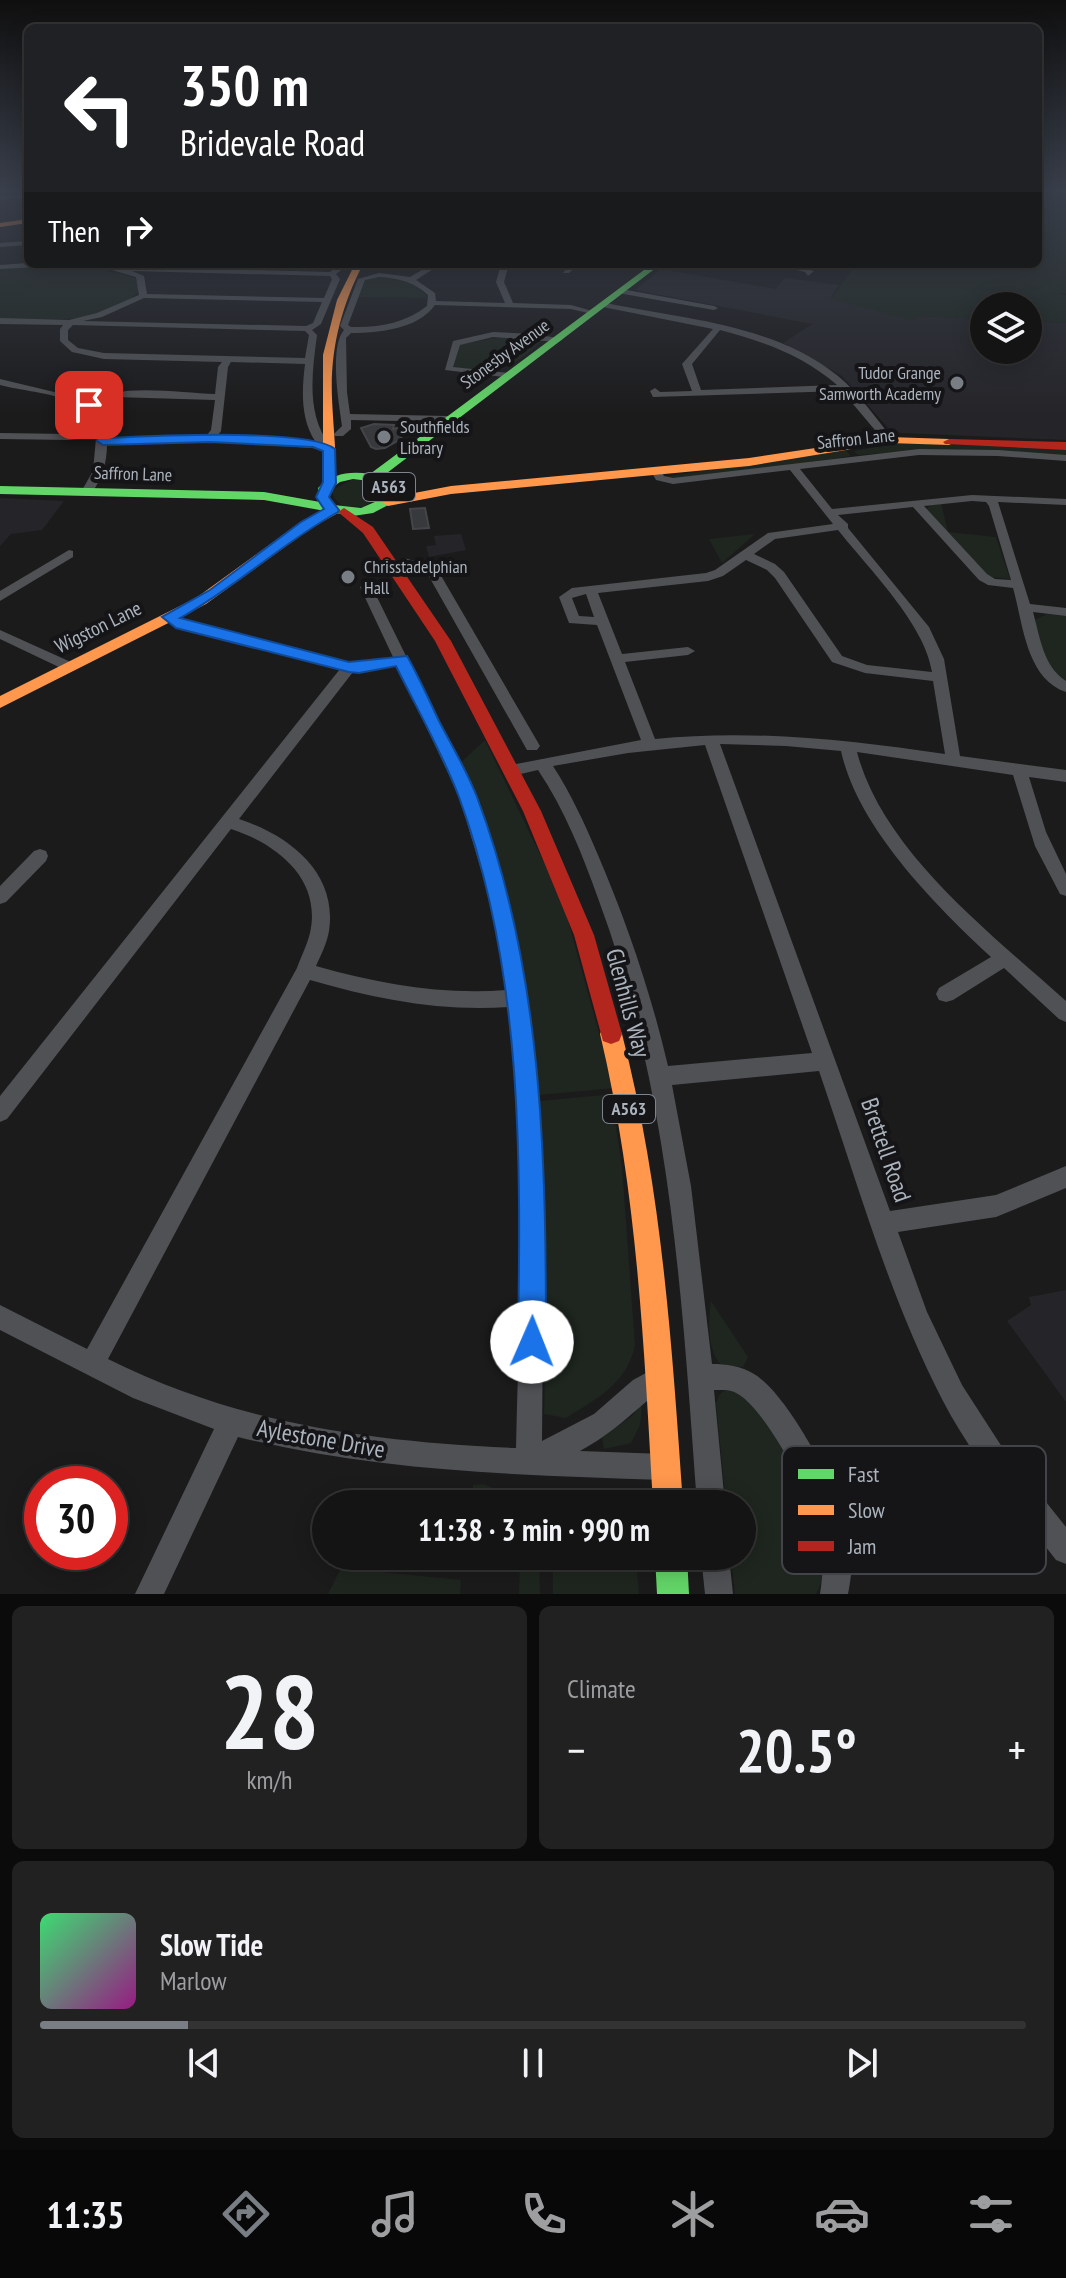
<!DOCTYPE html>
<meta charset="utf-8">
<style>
body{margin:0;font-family:"PT Sans Narrow",sans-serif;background:#212122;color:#f1f3f6;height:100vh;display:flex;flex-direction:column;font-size:30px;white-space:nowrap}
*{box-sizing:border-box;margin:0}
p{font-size:26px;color:#9d9ea0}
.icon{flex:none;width:44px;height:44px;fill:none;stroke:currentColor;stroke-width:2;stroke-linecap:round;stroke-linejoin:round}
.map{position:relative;height:1594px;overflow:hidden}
.details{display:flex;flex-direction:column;gap:12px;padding:12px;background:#0b0b0c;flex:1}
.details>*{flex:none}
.hud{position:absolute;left:24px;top:24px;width:1018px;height:244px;border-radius:12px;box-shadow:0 4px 20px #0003,0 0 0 2px #333334;background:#202124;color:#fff;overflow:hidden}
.fabs{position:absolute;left:970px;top:292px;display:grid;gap:16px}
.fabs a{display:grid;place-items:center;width:72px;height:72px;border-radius:50%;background:#141415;box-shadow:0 4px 20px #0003,0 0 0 2px #333334;font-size:40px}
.speed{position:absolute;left:24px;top:1466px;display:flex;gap:16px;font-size:40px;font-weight:700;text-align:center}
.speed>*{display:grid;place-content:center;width:104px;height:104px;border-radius:50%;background:#141415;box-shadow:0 4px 20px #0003,0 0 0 2px #333334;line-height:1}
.speed .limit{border:12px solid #d22;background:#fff;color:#111}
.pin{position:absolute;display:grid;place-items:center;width:68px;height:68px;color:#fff;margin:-34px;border-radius:16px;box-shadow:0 4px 12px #0006}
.me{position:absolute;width:88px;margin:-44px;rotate:1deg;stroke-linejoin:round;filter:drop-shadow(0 0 6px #0008)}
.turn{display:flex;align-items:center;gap:28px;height:168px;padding:0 24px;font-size:36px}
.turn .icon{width:104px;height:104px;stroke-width:2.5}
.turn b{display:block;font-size:56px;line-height:68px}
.then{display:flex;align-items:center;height:76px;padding:0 24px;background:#0003;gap:16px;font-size:30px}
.big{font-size:60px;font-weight:700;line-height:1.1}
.details .tile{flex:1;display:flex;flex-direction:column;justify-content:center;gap:12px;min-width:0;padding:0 28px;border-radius:12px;background:#212122}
.details .dial{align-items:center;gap:0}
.dial b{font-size:104px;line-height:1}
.song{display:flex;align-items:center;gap:24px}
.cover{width:96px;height:96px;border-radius:12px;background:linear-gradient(135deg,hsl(140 70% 55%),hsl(310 70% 35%))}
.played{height:8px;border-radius:4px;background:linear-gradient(90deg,#797e85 15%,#333334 15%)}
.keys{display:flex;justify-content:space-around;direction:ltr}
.heat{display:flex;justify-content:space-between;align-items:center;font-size:44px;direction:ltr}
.details .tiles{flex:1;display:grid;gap:12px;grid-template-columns:1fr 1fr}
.tile:last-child{grid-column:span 2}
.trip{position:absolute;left:312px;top:1490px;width:444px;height:80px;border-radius:40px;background:#141415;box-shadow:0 4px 20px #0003,0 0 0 2px #333334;font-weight:700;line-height:80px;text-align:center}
.menu{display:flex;height:128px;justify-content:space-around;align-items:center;background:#080808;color:#9d9ea0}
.menu .icon{width:56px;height:56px}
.menu .active{color:#797e85}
.menu b{font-size:36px;color:#f1f3f6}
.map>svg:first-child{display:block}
.built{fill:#252529}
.green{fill:#1e261f}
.building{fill:#38393c;stroke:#444548;stroke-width:2}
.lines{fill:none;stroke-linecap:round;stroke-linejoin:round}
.street{fill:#4f5154;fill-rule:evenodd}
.fast{fill:#63d668;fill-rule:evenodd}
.slow{fill:#ff974d;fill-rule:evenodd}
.jam{fill:#b3261e;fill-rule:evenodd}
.route{fill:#1a73e8;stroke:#114b97;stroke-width:2}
.poi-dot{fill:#797e85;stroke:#151518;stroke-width:3}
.labels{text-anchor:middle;stroke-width:8;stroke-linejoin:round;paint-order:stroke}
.far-street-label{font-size:18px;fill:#abb3bd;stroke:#151518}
.far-poi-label{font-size:18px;fill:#abb3bd;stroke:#151518;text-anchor:start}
.shield{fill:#151518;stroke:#7e848c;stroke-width:2}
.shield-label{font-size:18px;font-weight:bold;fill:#abb3bd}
.street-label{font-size:20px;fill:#abb3bd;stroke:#151518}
.near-street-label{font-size:24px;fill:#abb3bd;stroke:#151518}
.key{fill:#151518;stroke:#42444a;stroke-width:2}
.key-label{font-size:22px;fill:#abb3bd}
</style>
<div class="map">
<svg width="1066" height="1594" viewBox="0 0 1066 1594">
<rect width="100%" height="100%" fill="#1b1b1c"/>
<path class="built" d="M661,269L775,289L785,278L839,285L831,298L920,316L984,319V350H1028V321L1066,323V440L901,433L888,428L842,376L783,343L812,324L635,290Z
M0,498L64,501L42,530L11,534L0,546Z
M461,534L466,550L429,557L426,546L436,545L434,536Z
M1066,1290V1402L1007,1321L1031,1305L1029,1297Z"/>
<path class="green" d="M1038,192L1056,194L1066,200V293H1058L1066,295V323L1028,321V306H984V319L920,316L911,320L831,299L856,264H1038Z
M0,268L98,269L135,278L140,288C119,325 37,320 0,320Z
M379,277C397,280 418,281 428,298L359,297L366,278Z
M504,337L539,339L540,342C519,366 482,380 452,367L459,344Z
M898,443L1066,448V456L926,450L858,455L854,451Z
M845,449L851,456L742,473L674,479L664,477Z
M353,479L374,482L381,490L382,496L363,507L342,506L334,498L332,490Z
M941,503L948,532L996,537L1010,579L989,577L926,510L931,504Z
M755,534L722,563L709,539Z
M1047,614L1066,616V681C1045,668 1040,643 1035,620Z
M485,740L563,902L614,1088L540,1095L527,1010L459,764Z
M604,1095L612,1101L622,1167L635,1346C626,1384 598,1398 566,1418L544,1414L547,1271L540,1101Z
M711,1301L748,1357L743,1367L723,1366C707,1354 708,1320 711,1301Z
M737,1387L761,1408L816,1508L825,1558L823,1579L816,1594H735L731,1556H742V1504H726L716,1403C720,1391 725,1388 737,1387Z
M639,1407H642L640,1425L631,1443L604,1449L602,1437L632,1416Z
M483,1484L516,1497L519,1504H471L473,1485Z
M493,1556H539L540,1594H519L520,1559Z
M553,1556H604L637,1571L639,1594H553Z
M341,1568L461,1580L460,1594H328Z"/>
<path class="building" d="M374,424L394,425L393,429L412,425L399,440L385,448L376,449L371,447L361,428Z
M425,508L429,528L413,529L410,509Z"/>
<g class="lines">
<path class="street" d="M28,194V198L0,200V196Z
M28,241V245L0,247V243Z
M28,263L112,266L127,270L130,267L330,272L340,264H349L336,274L340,279L321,324L312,330L317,335C312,373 306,414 330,446L325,449L210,441L107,444C107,463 102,479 91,494H83L81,492L93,471L96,438L68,440L0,439V433L68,434L96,431C87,392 32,394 0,385V379L71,396L87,403C116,382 180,393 215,394L218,367L222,362L104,359L72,352L60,341V329L63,325L0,324V318L69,320L97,313L139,295L136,277L112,270H72L62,266L0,269V265ZM132,271L330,276L332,279L324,298L147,294L144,276ZM144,298L322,302L313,323L306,326L83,321L102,317ZM73,325L305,331L309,335L305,358L104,353L78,348L68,340V330ZM231,362L305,364C302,389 300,418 315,441L218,435L221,431L228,367ZM115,397L215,400L211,430L207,435L107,438L106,428L93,408Z
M432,264H441L416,280L435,293L436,301L505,303L496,282L501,264H509L504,282L513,303L571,305L596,312L592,314L571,309L435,305C418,329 379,333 351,333L346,338L347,392L350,414L449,416L454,419L449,422L351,420V429L343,436H335L334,434L342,426C339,404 329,347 344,330L340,326L358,279L379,273L410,277ZM379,277C398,278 414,282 428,295L427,306C405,323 379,328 351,327L348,325L365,280Z
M570,264H578L569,273H563Z
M771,264H786L814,271L808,276L805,272Z
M621,289L714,306L718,308L714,310L618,293Z
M606,303C683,319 774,324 838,376C859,393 876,419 894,440L885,442L842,391L653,397L650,391L655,388L660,392L692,391L682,364L713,329L603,307ZM720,330C763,341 804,356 837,385L701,390L692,364Z
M493,332L534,334L563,339L559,342L493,337L460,345L453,367L509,373L512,374V378L445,370L453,341Z
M919,449L998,450L1066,455V461L998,456L919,455L800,469L832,509L972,495L1066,499V505L998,502L1030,604L1066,608V616L1033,612C1040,637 1043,666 1066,681V692C1026,679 1023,623 1013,588L988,585L979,580L913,507L838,515L848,524V528L929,627L944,659L960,756L1066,770V782L1029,777L1046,832L1066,874V896L1060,894L1035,846L1013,775L857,752C883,852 993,935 1066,1001V1022L1059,1019L1004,968L953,1000L946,1002L939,1000L936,994L939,988L991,957C935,905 858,828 841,751L786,746L720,744L890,1211L996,1195L1066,1166V1188L996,1217L898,1232L927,1312L962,1385L1002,1447L1066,1527V1564L1056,1560C1017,1509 973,1459 943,1401C889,1297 857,1181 819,1071L672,1085L691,1186L712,1364C726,1364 741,1366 754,1374C789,1395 839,1492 849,1532C854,1552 852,1574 848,1594H820C823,1574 825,1552 821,1532C813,1500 767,1411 738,1394C731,1389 722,1390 714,1390L725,1504H697C682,1300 671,1095 599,901C583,856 565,810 538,770L512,776L504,770L506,766L641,740L597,625L569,623L559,597L572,588L706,573L715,570L768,533L833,524L790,470L673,484L656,480L651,471L652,469H660L664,476L673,478ZM972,501L986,502L989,506L1011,580L995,579L987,574L924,506ZM838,530C868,568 925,624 932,672L867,665L842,656L784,572L775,564L754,554L775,539ZM746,560L767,570L775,578L832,662L865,673L933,681L945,754C848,740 753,729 655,739L625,662L688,655L695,651L688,647L622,654L598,593L708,581L723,576ZM586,594L594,617L579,616L572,598ZM705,745L812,1053L668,1066C651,993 627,923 598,855C585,824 571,794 553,766L628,753Z
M69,550L73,551V557L0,601V591Z
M404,558L436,567L540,746L537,750H527L427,573L400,565L398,562Z
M366,583L372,587L475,796L506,893L521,959L534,1042L544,1190L542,1441L594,1414L633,1380L657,1367L666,1371L670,1380C665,1391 656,1393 647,1401C625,1420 606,1437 580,1451L664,1454L673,1458L677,1467L673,1476L664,1480C520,1475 378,1472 238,1437L164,1594H135L214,1429L133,1398L0,1330V1305L87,1349L297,968C301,957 307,945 310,933C322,879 277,844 231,829L7,1119L0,1122V1096L340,669L177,628L164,620V614H174L187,622L349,663L359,664L393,657L360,587ZM397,665L459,796L488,893L507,990C442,995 379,984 316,966C321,955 327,943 329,931C338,872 288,835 239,819L353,672ZM310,980C375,999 441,1012 509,1007C529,1153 519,1301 516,1448C372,1442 238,1424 108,1359Z
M0,630L73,663L75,666L68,670L63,669L0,639Z
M40,849L46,851L48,856L46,861L6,902L0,904V886L34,851Z
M701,1556H729L733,1594H705Z"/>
<path class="fast" d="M652,264H661L383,476L397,490L394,502L373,513L353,516L264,500L0,494V486L264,492L320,502L318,488C333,473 350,471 370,474ZM353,479L377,482L385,491L384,498L361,508L334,505L329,497L330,489L340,482Z
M655,1556H687L689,1594H657Z"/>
<path class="slow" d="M28,219V223L0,227V223Z
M355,264H363C341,307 330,350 332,398C333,424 336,449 336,474L335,483L329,487L323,483V355L337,300Z
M889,437L949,439L955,442L949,445L889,443L749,466L451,494L388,506L382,502L388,498L451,486L749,458Z
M333,506L338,507V513L311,528L206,604L0,708V696L196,598L301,522Z
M611,1024L619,1027L622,1034C662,1188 672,1346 683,1504H653C644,1346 637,1189 600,1034L603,1027Z"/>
<path class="jam" d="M949,439L1066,442V450L945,444L943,442Z
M344,508L373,527L451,641L541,811L594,935L622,1034L619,1041L611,1044L603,1041L574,935L523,811L435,641L363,533L338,512Z"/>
</g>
<linearGradient id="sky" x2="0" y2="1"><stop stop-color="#0f0f0f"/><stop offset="0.46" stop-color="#393f4b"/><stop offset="1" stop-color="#393f4b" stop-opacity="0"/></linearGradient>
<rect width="1066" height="414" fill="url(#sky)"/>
<path class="route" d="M85,403H93L107,424L108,438C149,436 309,428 335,449L336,483L329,497L339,510L338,512C282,543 236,587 180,618L349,662L407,656C419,677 429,700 439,721C452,746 467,771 477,797C543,972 546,1158 546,1342L542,1352L532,1356L522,1352L518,1342C521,1159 523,971 459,797C442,752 417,709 396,666L359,673L349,672L176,628L162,617L210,590L301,522L324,509L316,497L323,482V451L313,447L210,442L103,445L97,441L96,424L82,408Z"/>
<g class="poi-dot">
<circle cx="957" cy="383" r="8"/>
<circle cx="384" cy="437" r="8"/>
<circle cx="348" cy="577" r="8"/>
</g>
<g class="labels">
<g class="far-street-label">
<text transform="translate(505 354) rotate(-36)" y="6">Stonesby Avenue</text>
<text transform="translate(856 439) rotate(-6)" y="6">Saffron Lane</text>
<text transform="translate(133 474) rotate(2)" y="6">Saffron Lane</text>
</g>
<g class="far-poi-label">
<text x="941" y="379" text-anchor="end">Tudor Grange<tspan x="941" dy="21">Samworth Academy</tspan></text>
<text x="400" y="433">Southfields<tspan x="400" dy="21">Library</tspan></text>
<text x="364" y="573">Chrisstadelphian<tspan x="364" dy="21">Hall</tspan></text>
</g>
<g class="shield">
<rect x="363" y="473" width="52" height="28" rx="6"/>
<rect x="603" y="1095" width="52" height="28" rx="6"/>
</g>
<g class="shield-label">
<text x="389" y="493">A563</text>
<text x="629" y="1115">A563</text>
</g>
<g class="street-label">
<text transform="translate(98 627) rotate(-26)" y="7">Wigston Lane</text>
</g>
<g class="near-street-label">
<text transform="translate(628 1003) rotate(75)" y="8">Glenhills Way</text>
<text transform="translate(886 1150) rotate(71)" y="8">Brettell Road</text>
<text transform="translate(321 1439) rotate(10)" y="8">Aylestone Drive</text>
</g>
</g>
<rect x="782" y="1446" width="264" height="128" rx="12" class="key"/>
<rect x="798" y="1469" width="36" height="10" fill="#63d668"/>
<rect x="798" y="1505" width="36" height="10" fill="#ff974d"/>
<rect x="798" y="1541" width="36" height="10" fill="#b3261e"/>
<g class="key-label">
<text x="848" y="1482">Fast</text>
<text x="848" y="1518">Slow</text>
<text x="848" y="1554">Jam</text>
</g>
</svg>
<div class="fabs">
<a><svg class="icon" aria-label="layers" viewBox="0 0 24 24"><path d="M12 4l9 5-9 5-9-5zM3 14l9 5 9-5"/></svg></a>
</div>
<div class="speed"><div class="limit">30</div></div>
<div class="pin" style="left:89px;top:405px;background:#d93025"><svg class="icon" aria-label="arrive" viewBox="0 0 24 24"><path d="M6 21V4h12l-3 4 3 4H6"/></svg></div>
<svg class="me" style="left:532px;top:1342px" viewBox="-20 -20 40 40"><circle r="19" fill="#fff"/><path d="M0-13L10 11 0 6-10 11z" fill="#1a73e8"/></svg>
<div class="trip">11:38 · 3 min · 990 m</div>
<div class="hud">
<div class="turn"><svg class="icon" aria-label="left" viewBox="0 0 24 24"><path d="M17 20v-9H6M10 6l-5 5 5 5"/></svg><div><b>350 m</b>Bridevale Road</div></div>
<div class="then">Then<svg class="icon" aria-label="right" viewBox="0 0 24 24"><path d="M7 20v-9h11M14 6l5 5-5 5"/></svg></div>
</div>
</div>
<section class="details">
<div class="tiles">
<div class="tile dial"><b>28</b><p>km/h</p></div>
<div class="tile"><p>Climate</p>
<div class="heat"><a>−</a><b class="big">20.5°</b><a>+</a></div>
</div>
<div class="tile">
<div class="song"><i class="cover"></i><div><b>Slow Tide</b><p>Marlow</p></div></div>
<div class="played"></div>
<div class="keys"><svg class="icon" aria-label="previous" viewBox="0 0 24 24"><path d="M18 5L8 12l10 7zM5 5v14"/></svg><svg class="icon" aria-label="pause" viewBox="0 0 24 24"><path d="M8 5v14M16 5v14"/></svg><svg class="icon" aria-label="next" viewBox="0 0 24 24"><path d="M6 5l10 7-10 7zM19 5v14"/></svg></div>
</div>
</div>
</section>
<nav class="menu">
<b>11:35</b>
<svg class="icon active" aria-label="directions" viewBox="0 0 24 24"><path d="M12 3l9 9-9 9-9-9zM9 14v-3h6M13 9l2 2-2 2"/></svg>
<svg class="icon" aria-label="music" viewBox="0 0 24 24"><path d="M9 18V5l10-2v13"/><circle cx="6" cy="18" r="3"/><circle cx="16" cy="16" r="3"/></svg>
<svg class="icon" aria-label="phone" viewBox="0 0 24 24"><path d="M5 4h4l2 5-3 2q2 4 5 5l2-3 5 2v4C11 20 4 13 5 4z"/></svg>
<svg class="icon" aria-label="climate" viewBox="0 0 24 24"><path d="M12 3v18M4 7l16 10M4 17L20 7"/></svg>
<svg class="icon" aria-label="car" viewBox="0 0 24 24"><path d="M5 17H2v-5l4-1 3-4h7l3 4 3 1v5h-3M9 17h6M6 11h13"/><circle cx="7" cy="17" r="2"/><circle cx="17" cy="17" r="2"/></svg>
<svg class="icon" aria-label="filters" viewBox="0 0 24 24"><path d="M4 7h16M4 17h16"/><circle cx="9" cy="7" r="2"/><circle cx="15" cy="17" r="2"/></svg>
</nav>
